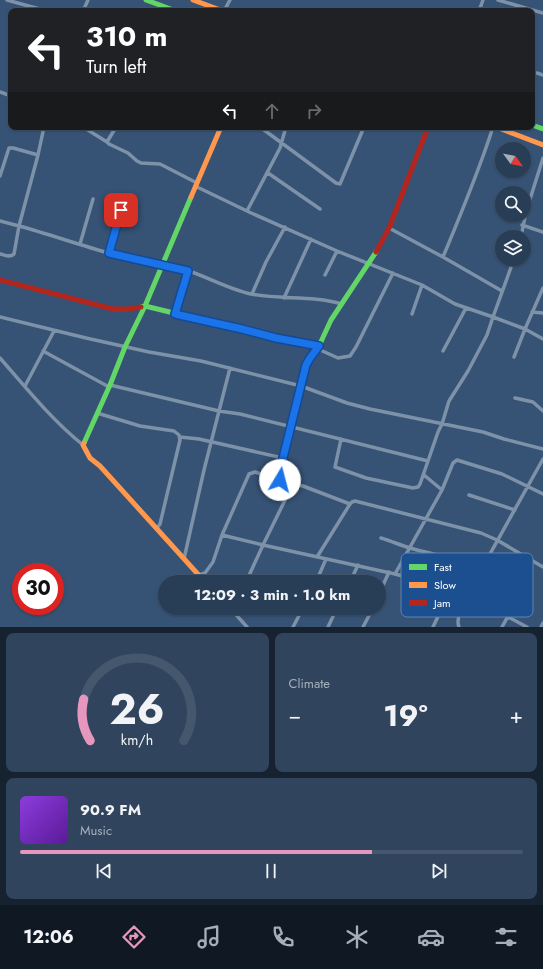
<!DOCTYPE html>
<meta charset="utf-8">
<style>
body{margin:0;font-family:Jost,sans-serif;background:#30455d;color:#f1f3f6;height:100vh;display:flex;flex-direction:column;font-size:15px;white-space:nowrap}
*{box-sizing:border-box;margin:0}
p{font-size:13px;color:#a5aeba}
.icon{flex:none;width:22px;height:22px;fill:none;stroke:currentColor;stroke-width:2;stroke-linecap:round;stroke-linejoin:round}
.map{position:relative;height:627px;overflow:hidden}
.side{display:flex;flex-direction:column;gap:6px;padding:6px;background:#162230;flex:1}
.side>*{flex:none}
.top-card{position:absolute;left:8px;top:8px;width:527px;height:122px;border-radius:8px;box-shadow:0 1px 3px #0004,0 0 0 1px #44576d;background:#202124;color:#fff;overflow:hidden}
.needle{width:26px;rotate:123deg}
.tools{position:absolute;left:495px;top:142px;display:grid;gap:8px}
.tools a{display:grid;place-items:center;width:36px;height:36px;border-radius:50%;background:#283e57;box-shadow:0 1px 3px #0004,0 0 0 1px #44576d;font-size:20px}
.speed{position:absolute;left:12px;top:563px;display:flex;gap:8px;font-size:20px;font-weight:700;text-align:center}
.speed>*{display:grid;place-content:center;width:52px;height:52px;border-radius:50%;background:#283e57;box-shadow:0 1px 3px #0004,0 0 0 1px #44576d;line-height:1}
.speed .limit{border:6px solid #d22;background:#fff;color:#111}
.pin{position:absolute;display:grid;place-items:center;width:34px;height:34px;color:#fff;margin:-17px;border-radius:8px;box-shadow:0 2px 6px #0006}
.me{position:absolute;width:44px;margin:-22px;rotate:8deg;stroke-linejoin:round;filter:drop-shadow(0 0 3px #0008)}
.turn{display:flex;align-items:center;gap:14px;height:84px;padding:0 12px;font-size:18px}
.turn .icon{width:52px;height:52px;stroke-width:2.5}
.turn b{display:block;font-size:28px;line-height:34px}
.lanes{display:flex;align-items:center;height:38px;padding:0 12px;background:#0003;justify-content:center;gap:20px;direction:ltr}
.lanes .off{opacity:.35}
.big{font-size:30px;font-weight:700;line-height:1.1}
.side .tile{flex:1;display:flex;flex-direction:column;justify-content:center;gap:6px;min-width:0;padding:0 14px;border-radius:8px;background:#30455d}
.side .dial{align-items:center;gap:0}
.dial svg{height:104px;overflow:visible;fill:none;stroke:#44576d;stroke-width:7;stroke-linecap:round;text-anchor:middle}
.dial text{fill:#f1f3f6;stroke:none}
.song{display:flex;align-items:center;gap:12px}
.cover{width:48px;height:48px;border-radius:6px;background:linear-gradient(135deg,hsl(270 70% 55%),hsl(270 70% 35%))}
.played{height:4px;border-radius:2px;background:linear-gradient(90deg,#e797bd 70%,#44576d 70%)}
.keys{display:flex;justify-content:space-around;direction:ltr}
.heat{display:flex;justify-content:space-between;align-items:center;font-size:22px;direction:ltr}
.side .tiles{flex:1;display:grid;gap:6px;grid-template-columns:1fr 1fr}
.tile:last-child{grid-column:span 2}
.trip{position:absolute;left:158px;top:575px;width:228px;height:40px;border-radius:20px;background:#283e57;box-shadow:0 1px 3px #0004,0 0 0 1px #44576d;font-weight:700;line-height:40px;text-align:center}
.dock{display:flex;height:64px;justify-content:space-around;align-items:center;background:#101923;color:#a5aeba}
.dock .icon{width:28px;height:28px}
.dock .on{color:#e797bd}
.dock b{font-size:18px;color:#f1f3f6}
.map>svg:first-child{display:block}
.lines{fill:none;stroke-linecap:round;stroke-linejoin:round}
.street{stroke:#7d92a8;stroke-width:3.5}
.fast{stroke:#63d668;stroke-width:5}
.slow{stroke:#ff974d;stroke-width:5}
.jam{stroke:#b3261e;stroke-width:5}
.route-casing{stroke:#114b97;stroke-width:10}
.route{stroke:#1a73e8;stroke-width:7}
.key{fill:#1b4f8f;stroke:#5f84b1;stroke-width:1}
.key-label{font-size:11px;fill:#fff}
</style>
<div class="map">
<svg width="543" height="627" viewBox="0 0 543 627">
<rect width="100%" height="100%" fill="#365274"/>
<g class="lines">
<path class="street" d="M7,0L47,11
M498,0L543,13
M83,11L88,0
M224,11L230,0
M479,11L483,0
M537,73L543,75
M0,92L11,96
M44,127L38,155L19,226C49,234 79,245 109,253C133,259 158,263 183,269C206,276 228,289 251,294C281,300 312,295 342,304
M83,127L107,142
M116,127L107,142L109,144L128,153L137,161L141,163L160,164L197,183
M260,127L336,183L340,184L364,127
M286,127L280,148L247,211L249,212L337,251L422,285L455,304L493,317L514,259
M493,127C479,171 461,214 443,257L502,291
M268,173L320,209
M0,176L9,148H13L38,155
M195,186L247,211
M0,221L19,226L14,254C10,258 5,255 0,254
M522,225L543,232
M389,228L443,257
M521,237L526,212L543,158
M80,244L93,199
M109,253L125,197
M325,275L337,251
M252,294L266,262L285,227
M284,298L311,239
M532,312L543,313
M175,314L188,271
M412,314L422,285
M0,317L86,338L149,352L201,361L301,386L347,403L370,409L483,432L504,439L543,449
M318,349L338,358L350,356L356,347L393,273
M43,351L109,387
M443,351L466,308
M514,357L525,329L543,339
M0,358C26,388 52,420 83,445
M110,385L219,411L240,414L428,461L420,484L418,487L413,488L366,478L335,467L341,439
M25,386L54,331
M515,398L533,402L543,411
M97,413L140,426L174,431L179,435L180,440L160,524L157,528
M180,437L199,439L283,458
M428,461L438,432L442,424L449,401L468,371L487,335L493,317L525,329L543,288
M424,475L442,490
M287,483L303,486L350,504
M469,495L515,510
M222,535L263,545L289,492V486L280,480L283,458L307,365L310,358L318,349
M381,538C391,541 400,545 410,548C435,556 503,565 514,590C519,601 507,617 502,627
M317,557L350,504L352,502L355,501L481,533L497,540L543,567
M184,559L204,470L230,368
M395,574L451,589L467,595L527,627
M199,575L205,573L213,562L222,535L249,474L255,472L280,480
M246,582L263,545L395,574L442,490L453,463L457,460L502,474L543,494
M316,582L326,559
M350,582L358,565
M379,594L389,572
M467,595L543,459
M230,608L247,627
M293,627L303,608
M328,627L337,608
M363,627L373,608
M433,627L451,589
M459,627C455,617 464,605 469,596
M541,627L543,623"/>
<path class="fast" d="M146,0L176,11
M532,125L543,129
M141,307L145,306L276,338L319,346L331,320L376,252
M84,443L110,385L125,347L145,306L191,197"/>
<path class="slow" d="M193,0L223,11
M496,127L543,145
M191,197L221,127
M84,443L83,445L90,458L100,466L205,582"/>
<path class="jam" d="M376,252L389,228L428,127
M0,280L113,309H128L141,307"/>
</g>
<g class="lines">
<g class="route-casing">
<path id="route" d="M121,210L109,253L188,271L175,314L242,329L276,338L319,346L310,358L306,365L283,458L280,480"/>
</g>
<use href="#route" class="route"/>
</g>
<rect x="401" y="553" width="132" height="64" rx="6" class="key"/>
<rect x="409" y="564" width="18" height="6" fill="#63d668"/>
<rect x="409" y="582" width="18" height="6" fill="#ff974d"/>
<rect x="409" y="600" width="18" height="6" fill="#b3261e"/>
<g class="key-label">
<text x="434" y="571">Fast</text>
<text x="434" y="589">Slow</text>
<text x="434" y="607">Jam</text>
</g>
</svg>
<div class="tools">
<a><svg class="needle" viewBox="-14 -14 28 28"><path d="M0-13l5 13h-10z" fill="#e53935"/><path d="M0 13l5-13h-10z" fill="#a5aeba"/></svg></a>
<a><svg class="icon" aria-label="search" viewBox="0 0 24 24"><circle cx="10" cy="10" r="6"/><path d="M15 15l6 6"/></svg></a>
<a><svg class="icon" aria-label="layers" viewBox="0 0 24 24"><path d="M12 4l9 5-9 5-9-5zM3 14l9 5 9-5"/></svg></a>
</div>
<div class="speed"><div class="limit">30</div></div>
<div class="pin" style="left:121px;top:210px;background:#d93025"><svg class="icon" aria-label="arrive" viewBox="0 0 24 24"><path d="M6 21V4h12l-3 4 3 4H6"/></svg></div>
<svg class="me" style="left:280px;top:480px" viewBox="-20 -20 40 40"><circle r="19" fill="#fff"/><path d="M0-13L10 11 0 6-10 11z" fill="#1a73e8"/></svg>
<div class="trip">12:09 · 3 min · 1.0 km</div>
<div class="top-card">
<div class="turn"><svg class="icon" aria-label="left" viewBox="0 0 24 24"><path d="M17 20v-9H6M10 6l-5 5 5 5"/></svg><div><b>310 m</b>Turn left</div></div>
<div class="lanes"><svg class="icon" aria-label="left" viewBox="0 0 24 24"><path d="M17 20v-9H6M10 6l-5 5 5 5"/></svg><svg class="icon off" aria-label="ahead" viewBox="0 0 24 24"><path d="M12 20V5M6 11l6-6 6 6"/></svg><svg class="icon off" aria-label="right" viewBox="0 0 24 24"><path d="M7 20v-9h11M14 6l5 5-5 5"/></svg></div>
</div>
</div>
<section class="side">
<div class="tiles">
<div class="tile dial"><svg viewBox="0 0 100 80">
<path d="M14 69A42 42 0 1 1 86 69"/>
<path d="M14 69A42 42 0 0 1 9 37" stroke="#e797bd"/>
<text x="50" y="56" font-size="32" font-weight="700">26</text>
<text x="50" y="72" font-size="11">km/h</text>
</svg></div>
<div class="tile"><p>Climate</p>
<div class="heat"><a>−</a><b class="big">19°</b><a>+</a></div>
</div>
<div class="tile">
<div class="song"><i class="cover"></i><div><b>90.9 FM</b><p>Music</p></div></div>
<div class="played"></div>
<div class="keys"><svg class="icon" aria-label="previous" viewBox="0 0 24 24"><path d="M18 5L8 12l10 7zM5 5v14"/></svg><svg class="icon" aria-label="pause" viewBox="0 0 24 24"><path d="M8 5v14M16 5v14"/></svg><svg class="icon" aria-label="next" viewBox="0 0 24 24"><path d="M6 5l10 7-10 7zM19 5v14"/></svg></div>
</div>
</div>
</section>
<nav class="dock">
<b>12:06</b>
<svg class="icon on" aria-label="directions" viewBox="0 0 24 24"><path d="M12 3l9 9-9 9-9-9zM9 14v-3h6M13 9l2 2-2 2"/></svg>
<svg class="icon" aria-label="music" viewBox="0 0 24 24"><path d="M9 18V5l10-2v13"/><circle cx="6" cy="18" r="3"/><circle cx="16" cy="16" r="3"/></svg>
<svg class="icon" aria-label="phone" viewBox="0 0 24 24"><path d="M5 4h4l2 5-3 2q2 4 5 5l2-3 5 2v4C11 20 4 13 5 4z"/></svg>
<svg class="icon" aria-label="climate" viewBox="0 0 24 24"><path d="M12 3v18M4 7l16 10M4 17L20 7"/></svg>
<svg class="icon" aria-label="car" viewBox="0 0 24 24"><path d="M5 17H2v-5l4-1 3-4h7l3 4 3 1v5h-3M9 17h6M6 11h13"/><circle cx="7" cy="17" r="2"/><circle cx="17" cy="17" r="2"/></svg>
<svg class="icon" aria-label="filters" viewBox="0 0 24 24"><path d="M4 7h16M4 17h16"/><circle cx="9" cy="7" r="2"/><circle cx="15" cy="17" r="2"/></svg>
</nav>
